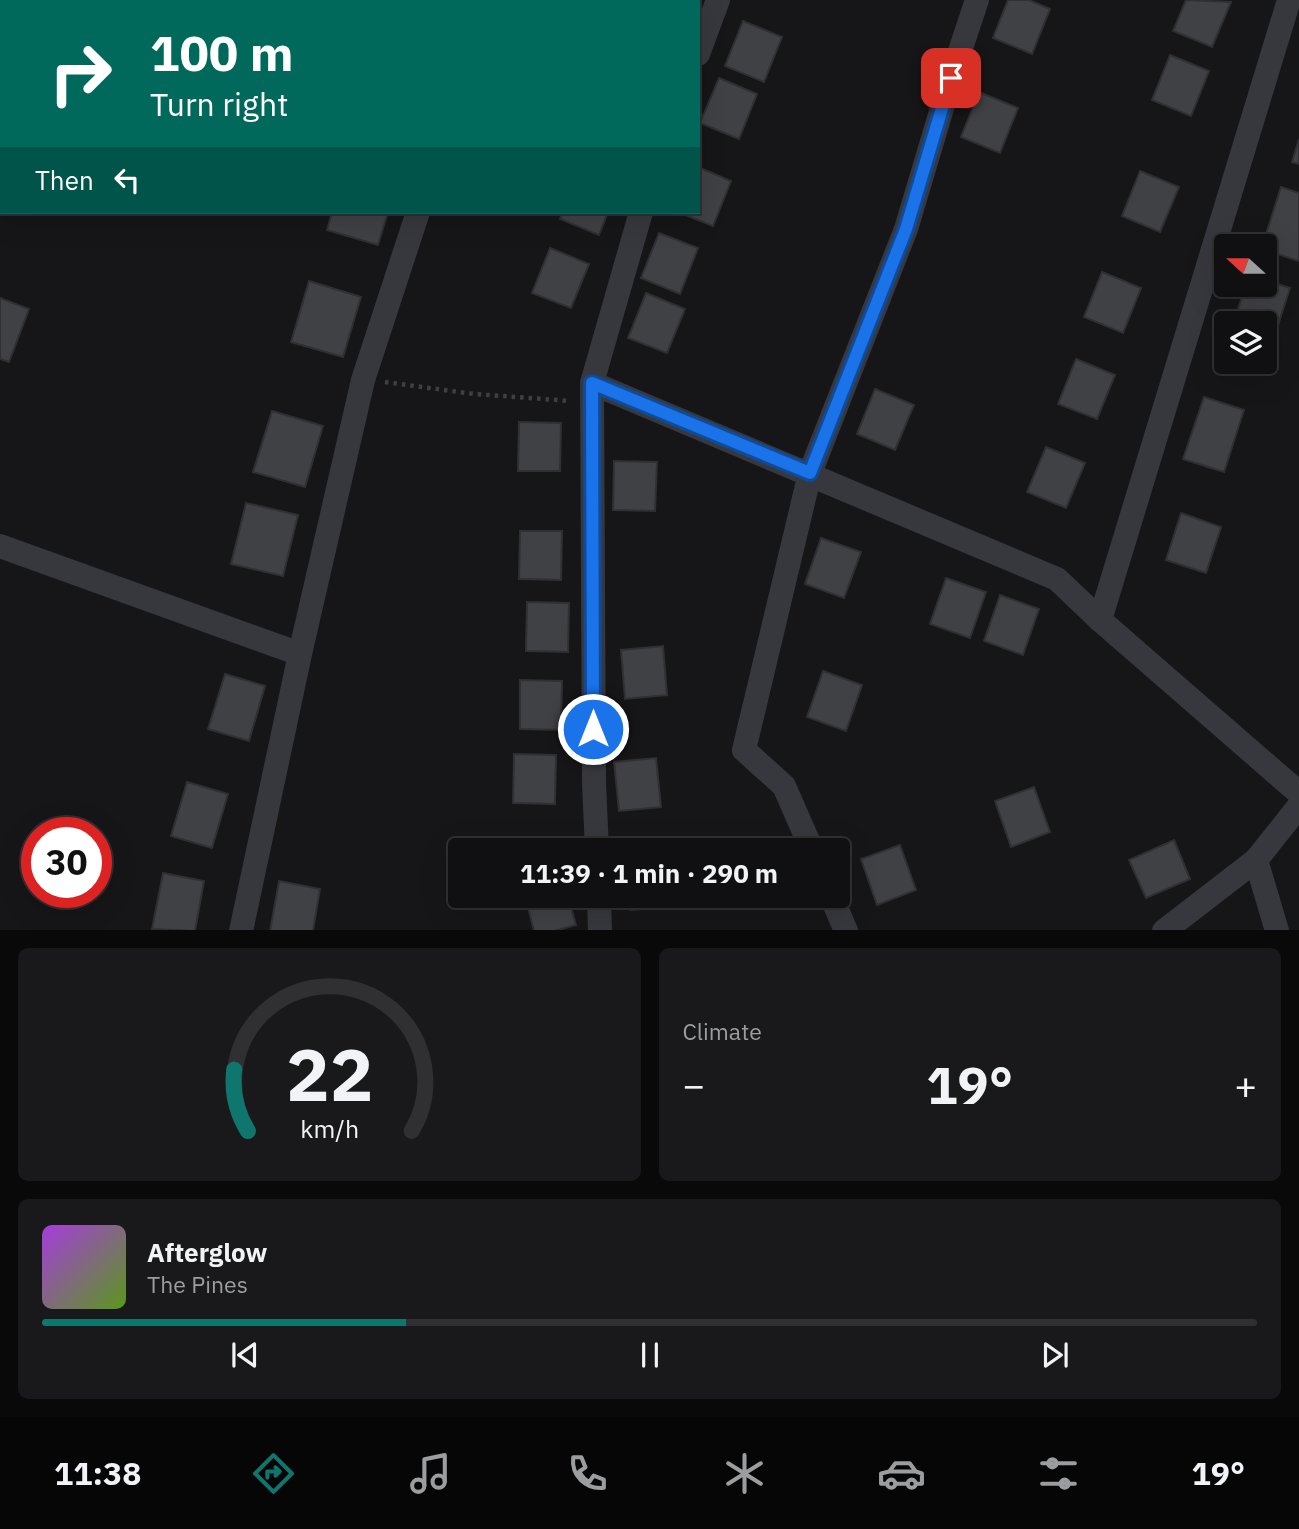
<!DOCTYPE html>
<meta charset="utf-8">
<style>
body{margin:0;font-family:"IBM Plex Sans",sans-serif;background:#19191b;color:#f1f3f6;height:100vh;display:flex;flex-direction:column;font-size:26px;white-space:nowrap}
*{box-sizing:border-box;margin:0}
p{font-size:23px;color:#9c9d9f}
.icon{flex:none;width:38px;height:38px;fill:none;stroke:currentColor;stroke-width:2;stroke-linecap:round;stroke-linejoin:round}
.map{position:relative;height:930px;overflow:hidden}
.drawer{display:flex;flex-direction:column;gap:18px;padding:18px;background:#09090a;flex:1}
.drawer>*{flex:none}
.top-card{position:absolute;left:0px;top:0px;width:700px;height:214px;box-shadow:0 7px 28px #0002,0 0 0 2px #303032;background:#00695c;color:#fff;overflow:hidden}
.needle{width:46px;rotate:291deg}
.fabs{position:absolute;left:1214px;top:234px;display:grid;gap:14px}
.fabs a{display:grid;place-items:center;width:63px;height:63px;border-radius:7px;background:#101012;box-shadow:0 7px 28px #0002,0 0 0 2px #303032;font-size:35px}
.speed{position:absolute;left:21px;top:817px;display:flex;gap:14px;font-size:35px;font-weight:700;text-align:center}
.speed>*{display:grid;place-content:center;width:91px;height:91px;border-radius:50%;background:#101012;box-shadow:0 7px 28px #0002,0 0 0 2px #303032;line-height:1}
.speed .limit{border:10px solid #d22;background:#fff;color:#111}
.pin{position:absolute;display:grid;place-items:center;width:60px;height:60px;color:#fff;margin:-30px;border-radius:14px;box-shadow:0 4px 10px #0006}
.me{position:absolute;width:77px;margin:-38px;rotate:0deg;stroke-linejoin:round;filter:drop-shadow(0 0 5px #0008)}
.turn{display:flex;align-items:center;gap:24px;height:147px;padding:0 35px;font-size:32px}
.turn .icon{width:91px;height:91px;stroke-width:2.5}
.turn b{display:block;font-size:49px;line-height:60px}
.then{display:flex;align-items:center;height:66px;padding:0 35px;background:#0003;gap:14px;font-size:26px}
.big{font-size:52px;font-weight:700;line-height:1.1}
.drawer .widget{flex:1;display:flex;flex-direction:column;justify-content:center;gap:10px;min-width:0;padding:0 24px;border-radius:10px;background:#19191b}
.drawer .dial{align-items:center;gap:0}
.dial svg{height:182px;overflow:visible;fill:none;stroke:#303032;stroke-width:7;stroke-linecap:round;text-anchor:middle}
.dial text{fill:#f1f3f6;stroke:none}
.song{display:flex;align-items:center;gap:21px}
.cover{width:84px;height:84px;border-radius:10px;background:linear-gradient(135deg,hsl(280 70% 55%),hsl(90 70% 35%))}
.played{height:7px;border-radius:4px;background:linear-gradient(90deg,#0f766e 30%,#303032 30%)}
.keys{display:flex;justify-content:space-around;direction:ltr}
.heat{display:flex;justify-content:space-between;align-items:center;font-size:38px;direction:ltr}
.drawer .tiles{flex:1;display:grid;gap:18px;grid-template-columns:1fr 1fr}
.widget:last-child{grid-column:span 2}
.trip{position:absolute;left:448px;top:838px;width:402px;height:70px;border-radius:7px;background:#101012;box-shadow:0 7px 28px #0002,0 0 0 2px #303032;font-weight:700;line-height:70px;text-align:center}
.tabs{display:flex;height:112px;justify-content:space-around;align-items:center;background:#060607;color:#9c9d9f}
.tabs .icon{width:49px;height:49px}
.tabs .on{color:#0f766e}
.tabs b{font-size:32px;color:#f1f3f6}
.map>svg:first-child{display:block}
.building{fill:#404145;stroke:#303034;stroke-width:2}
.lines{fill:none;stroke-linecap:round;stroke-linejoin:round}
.path{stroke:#3d3f44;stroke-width:4.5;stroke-dasharray:3.5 5;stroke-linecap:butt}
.street{stroke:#37383d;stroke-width:24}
.route-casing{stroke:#114b97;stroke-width:18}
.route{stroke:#1a73e8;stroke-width:12}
</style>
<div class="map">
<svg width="1299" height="931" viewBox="0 0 1299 931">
<rect width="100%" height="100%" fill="#161618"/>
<path class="building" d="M407,0H464L406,2Z
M1008,0H1029L1050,9L1032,54L993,38Z
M1186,0L1231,2L1212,47L1173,31Z
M743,21L782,37L764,82L725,66Z
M1170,55L1209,71L1191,116L1152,100Z
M719,78L757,94L739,139L700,123Z
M979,92L1018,108L1000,153L961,137Z
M1299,139V164L1292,162Z
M698,167L731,181L713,226L678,212H698Z
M1140,171L1179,187L1160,232L1122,216Z
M1281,187L1299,193V261L1265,250V247H1262Z
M332,212H388L378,245L327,230Z
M563,212H608L599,235L560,219Z
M659,233L698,248L680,294L641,278Z
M550,248L589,264L571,308L532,293Z
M1102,272L1141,288L1123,333L1084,317Z
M1265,280L1290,288L1270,350L1265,348V324H1233L1246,285H1265Z
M309,281L361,297L343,357L291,342Z
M646,293L685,309L667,353L628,338Z
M0,298L29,309L9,362L0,359Z
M1076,359L1115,375L1097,419L1058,404Z
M875,389L914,405L895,450L857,434Z
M1204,397L1244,410L1224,472L1183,459Z
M272,411L323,426L305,487L253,472Z
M519,422L561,423L560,471H518Z
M1046,447L1085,463L1066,508L1027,492Z
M614,461L657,462L655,511L613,510Z
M246,503L298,515L283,576L231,564Z
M1181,513L1221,527L1206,573L1166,560Z
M520,531H562L561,580L519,579Z
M821,538L861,552L844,598L805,584Z
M946,578L986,592L970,638L930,624Z
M1000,595L1039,609L1023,655L984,641Z
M527,602L569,603L568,652L526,651Z
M663,646L667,695L625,699L621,650Z
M823,671L862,685L846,731L807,717Z
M225,674L265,686L249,741L208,729Z
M520,680L562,681L561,730L520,729Z
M514,754L556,755L555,804L513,803Z
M656,758L661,807L619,811L614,762Z
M187,782L228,794L212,848L171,836Z
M1034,787L1050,832L1011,847L995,801Z
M1174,840L1190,879L1146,898L1129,860Z
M900,845L916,890L877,905L861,859Z
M163,873L204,881L195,931L152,929Z
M279,881L320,889L313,931H270Z
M525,896H568L576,925L554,931H534Z
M628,896H671L672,907L630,910Z"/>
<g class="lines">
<path class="path" d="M385,382L474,394L571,401"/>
<path class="street" d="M112,2L113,0
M490,2L491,0
M698,54L718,0
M0,194L2,191
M592,383L1057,579L1100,620L1299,793
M0,546L300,654
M1100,620L1289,0
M597,850L594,783L592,383L641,212
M812,850L784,786L744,750L810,473L906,229L951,78L977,0
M1256,860L1277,931
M599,896L600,931
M831,896L846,931
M241,931L300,654L363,380L418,212
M1164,931L1256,860L1299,806"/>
</g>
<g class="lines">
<g class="route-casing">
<path id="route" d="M593,729L592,383L810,473L906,229L951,78"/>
</g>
<use href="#route" class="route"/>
</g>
</svg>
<div class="fabs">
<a><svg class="needle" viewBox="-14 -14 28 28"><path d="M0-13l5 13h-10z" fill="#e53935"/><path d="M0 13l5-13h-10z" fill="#9c9d9f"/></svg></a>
<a><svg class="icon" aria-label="layers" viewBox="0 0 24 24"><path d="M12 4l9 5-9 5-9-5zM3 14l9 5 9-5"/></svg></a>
</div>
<div class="speed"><div class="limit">30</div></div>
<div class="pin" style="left:951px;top:78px;background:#d93025"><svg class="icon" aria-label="arrive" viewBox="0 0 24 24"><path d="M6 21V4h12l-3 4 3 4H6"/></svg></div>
<svg class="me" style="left:593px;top:729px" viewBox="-20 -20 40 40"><circle r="17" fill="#1a73e8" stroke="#fff" stroke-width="3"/><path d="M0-11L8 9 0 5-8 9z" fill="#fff"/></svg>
<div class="trip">11:39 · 1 min · 290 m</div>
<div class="top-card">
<div class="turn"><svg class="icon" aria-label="right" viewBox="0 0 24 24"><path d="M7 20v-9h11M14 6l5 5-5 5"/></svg><div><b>100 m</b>Turn right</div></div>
<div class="then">Then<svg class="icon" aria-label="left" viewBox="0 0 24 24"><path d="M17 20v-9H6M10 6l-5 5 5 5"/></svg></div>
</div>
</div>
<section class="drawer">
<div class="tiles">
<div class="widget dial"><svg viewBox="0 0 100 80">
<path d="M14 69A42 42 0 1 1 86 69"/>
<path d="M14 69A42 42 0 0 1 8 42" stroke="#0f766e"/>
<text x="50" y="56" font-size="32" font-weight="700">22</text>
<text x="50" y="72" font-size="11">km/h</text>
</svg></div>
<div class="widget"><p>Climate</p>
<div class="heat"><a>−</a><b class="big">19°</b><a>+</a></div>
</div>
<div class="widget">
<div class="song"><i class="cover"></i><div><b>Afterglow</b><p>The Pines</p></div></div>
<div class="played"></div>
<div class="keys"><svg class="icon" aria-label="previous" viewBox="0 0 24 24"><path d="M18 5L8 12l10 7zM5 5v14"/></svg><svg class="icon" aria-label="pause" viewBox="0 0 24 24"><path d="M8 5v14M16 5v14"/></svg><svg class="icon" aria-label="next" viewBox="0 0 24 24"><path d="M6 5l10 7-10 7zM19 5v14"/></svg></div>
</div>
</div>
</section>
<nav class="tabs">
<b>11:38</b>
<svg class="icon on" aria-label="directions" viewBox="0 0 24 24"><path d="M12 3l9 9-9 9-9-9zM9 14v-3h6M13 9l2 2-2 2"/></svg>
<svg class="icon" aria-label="music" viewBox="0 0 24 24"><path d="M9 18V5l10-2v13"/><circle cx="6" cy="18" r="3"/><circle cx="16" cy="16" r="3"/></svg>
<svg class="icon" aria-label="phone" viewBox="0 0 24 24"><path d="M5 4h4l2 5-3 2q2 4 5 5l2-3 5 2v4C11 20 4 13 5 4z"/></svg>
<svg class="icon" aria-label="climate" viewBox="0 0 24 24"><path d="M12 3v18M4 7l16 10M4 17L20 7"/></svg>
<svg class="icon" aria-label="car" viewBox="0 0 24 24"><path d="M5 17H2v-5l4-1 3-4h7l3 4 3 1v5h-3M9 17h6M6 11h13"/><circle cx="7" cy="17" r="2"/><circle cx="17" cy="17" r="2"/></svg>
<svg class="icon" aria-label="filters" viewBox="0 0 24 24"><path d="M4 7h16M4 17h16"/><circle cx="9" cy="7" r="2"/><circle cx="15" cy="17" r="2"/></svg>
<b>19°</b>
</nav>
